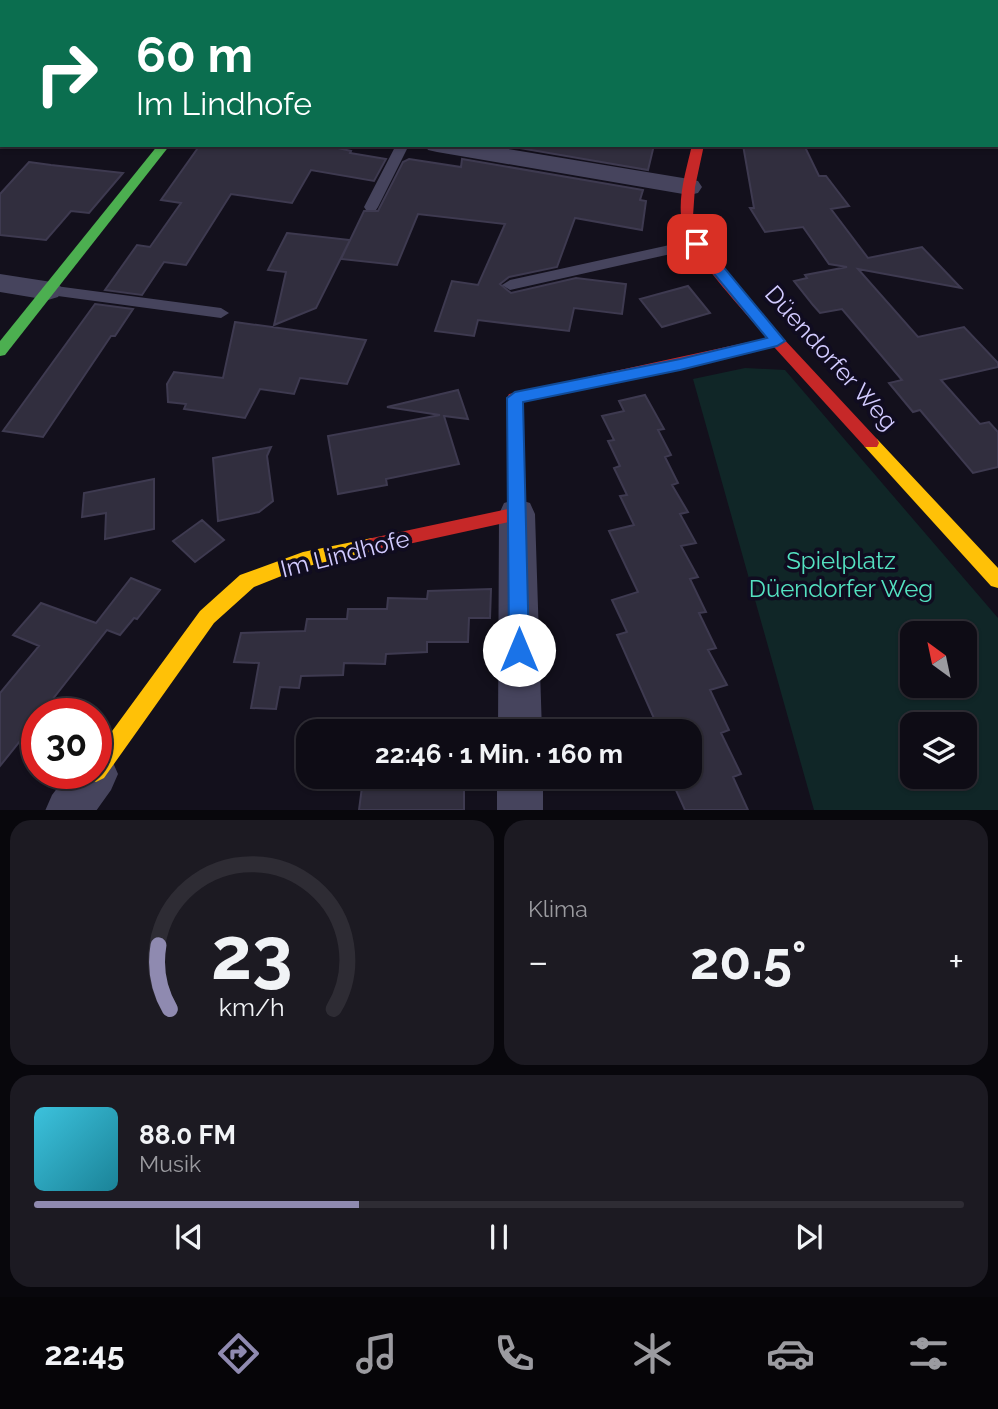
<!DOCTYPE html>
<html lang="de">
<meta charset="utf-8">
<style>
body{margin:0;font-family:Raleway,sans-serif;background:#1c1a22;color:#f1f3f6;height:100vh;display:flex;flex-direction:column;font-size:26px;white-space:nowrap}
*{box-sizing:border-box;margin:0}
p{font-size:23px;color:#9b9ba0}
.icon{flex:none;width:38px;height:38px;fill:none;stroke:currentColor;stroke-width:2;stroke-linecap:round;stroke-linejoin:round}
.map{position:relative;height:810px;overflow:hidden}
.drawer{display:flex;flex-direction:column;gap:10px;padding:10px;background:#08070c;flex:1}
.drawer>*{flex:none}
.banner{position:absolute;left:0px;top:0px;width:999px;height:147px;box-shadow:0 2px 5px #0004,0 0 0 2px #2e2c34;background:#0b6e4f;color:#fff;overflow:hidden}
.needle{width:46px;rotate:327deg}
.tools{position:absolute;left:900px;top:621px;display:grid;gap:14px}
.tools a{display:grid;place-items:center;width:77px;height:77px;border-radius:14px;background:#0e0c15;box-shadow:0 2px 5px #0004,0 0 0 2px #2e2c34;font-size:35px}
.speed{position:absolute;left:21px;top:698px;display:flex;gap:14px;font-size:35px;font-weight:700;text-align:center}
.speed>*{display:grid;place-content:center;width:91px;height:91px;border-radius:50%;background:#0e0c15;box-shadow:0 2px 5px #0004,0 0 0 2px #2e2c34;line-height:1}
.speed .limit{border:10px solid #d22;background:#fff;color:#111}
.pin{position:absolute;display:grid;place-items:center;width:60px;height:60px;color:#fff;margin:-30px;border-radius:14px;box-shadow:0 4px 10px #0006}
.me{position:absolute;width:77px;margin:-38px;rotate:0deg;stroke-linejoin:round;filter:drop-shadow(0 0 5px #0008)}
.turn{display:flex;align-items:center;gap:24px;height:147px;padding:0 21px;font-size:32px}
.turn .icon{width:91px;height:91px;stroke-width:2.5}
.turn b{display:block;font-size:49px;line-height:60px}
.big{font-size:52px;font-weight:700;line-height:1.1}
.drawer .tile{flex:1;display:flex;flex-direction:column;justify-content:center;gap:10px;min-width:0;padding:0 24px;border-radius:21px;background:#1c1a22}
.drawer .dial{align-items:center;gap:0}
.dial svg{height:182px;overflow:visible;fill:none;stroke:#2e2c34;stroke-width:7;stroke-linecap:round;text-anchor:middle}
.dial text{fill:#f1f3f6;stroke:none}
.song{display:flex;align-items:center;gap:21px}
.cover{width:84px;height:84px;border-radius:10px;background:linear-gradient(135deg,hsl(190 70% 55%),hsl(190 70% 35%))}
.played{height:7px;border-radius:4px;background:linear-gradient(90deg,#8f8ab0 35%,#2e2c34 35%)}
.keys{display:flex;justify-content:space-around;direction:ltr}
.heat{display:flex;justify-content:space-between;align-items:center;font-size:38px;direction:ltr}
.drawer .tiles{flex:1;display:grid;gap:10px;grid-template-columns:1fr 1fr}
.tile:last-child{grid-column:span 2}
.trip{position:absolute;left:296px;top:719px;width:406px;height:70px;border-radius:21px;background:#0e0c15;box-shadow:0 2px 5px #0004,0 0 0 2px #2e2c34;font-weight:700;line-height:70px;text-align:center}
.dock{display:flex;height:112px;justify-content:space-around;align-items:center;background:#060508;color:#9b9ba0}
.dock .icon{width:49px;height:49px}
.dock .selected{color:#8f8ab0}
.dock b{font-size:32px;color:#f1f3f6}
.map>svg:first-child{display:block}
.green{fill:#102627;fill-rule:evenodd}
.building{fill:#312e3e;stroke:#3e3a50;stroke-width:2}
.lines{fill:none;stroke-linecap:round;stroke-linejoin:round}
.lane{fill:#46445d;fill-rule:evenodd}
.street{fill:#46445d;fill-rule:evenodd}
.fast{fill:#4caf50;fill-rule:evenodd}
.slow{fill:#ffc107;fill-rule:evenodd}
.jam{fill:#c62828;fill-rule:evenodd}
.route{fill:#1a73e8;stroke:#114b97;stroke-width:2}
.labels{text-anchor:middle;stroke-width:7;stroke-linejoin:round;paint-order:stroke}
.street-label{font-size:24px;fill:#d2cbff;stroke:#100c20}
.park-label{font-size:24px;fill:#54e2c1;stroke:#100c20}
</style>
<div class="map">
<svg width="998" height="811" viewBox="0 0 998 811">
<rect width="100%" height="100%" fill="#13101c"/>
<path class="green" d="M745,368L785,370L998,618V810H814L693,379ZM912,634H964V686H912ZM912,724H964V777H912Z"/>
<path class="building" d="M200,145H325L351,151L350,153L386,159L374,181L311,170L292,203L231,194L186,265L164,262L142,295L105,290L137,245L150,247L181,203L161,200Z
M502,145H654L648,170Z
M743,145H804L819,176H826L849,206L831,209L868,258L922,247L961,288L858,269L918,337L964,327L998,363V367L941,380L980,424L989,422L998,432V467L973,473L920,410L913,412L889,383L902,380L842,309L820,313L813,305L794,281L807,278L805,275L847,267L829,264L803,227L765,232L750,208H754Z
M409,159L461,167L462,159L643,190L640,200L646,201L642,230L575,218L557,267L509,277L500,284L511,293L576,278L626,284L622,314L574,308L569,331L478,320L474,336L435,331L452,281L478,285L505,224L418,214L397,265L341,259L364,211H378L403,162Z
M29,162L51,165L123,173L89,213L71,211L46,240L0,235V194Z
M287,233L350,240L316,308L274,325L286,272L268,270Z
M688,286L710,313L662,327L640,299Z
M95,304L133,309L115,336H111L43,437L3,431Z
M235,322L366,340L347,384L300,378L294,394L260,389L245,418L184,409L186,404L168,402L167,384L174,372L223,378Z
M458,390L468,419L444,416L459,464L386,479L387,485L338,494L328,436L440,415L387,407Z
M645,395L664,429L658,430L671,455L665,457L678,483L672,485L688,512L680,514L696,543L681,546L698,577L690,579L706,612L699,613L716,648L708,650L727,685L710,690L729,730L721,733L741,774L733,777L748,810H685L670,777H690V732H660L617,635L627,632L612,600L638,592L609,531L634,525L620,496L627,495L614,468L620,466L608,441L614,440L602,416L624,411L619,401Z
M271,447L267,456L273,501L259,512L218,521L213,458Z
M154,479V529L105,539L106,513L82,517L84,493Z
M202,520L224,540L195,562L173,541Z
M131,578L160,590L137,619L134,618L120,635L107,630L41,714H37V720L0,766V693L39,646L13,635L41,603L96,623Z
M491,589L490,618H469L468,642H427V652L386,654L385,664L344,663L343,675L301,676L299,688L280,687L276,709L251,708L259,663L234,662L241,633L305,631L307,619H347L348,609H387L388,598L427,599L428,591Z
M408,777H455V783H464V810H359L362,787H407Z"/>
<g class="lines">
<path class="lane" d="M396,145H409L378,207L376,210H366L364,207Z
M697,239L702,241L704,244L702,247L510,290L502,285L510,280Z
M48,285L221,308L229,313L221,318L43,294L40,290L43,286Z"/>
<path class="street" d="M267,0H288L266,2Z
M721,0H741V2H721Z
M425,145H484L689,179L698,181L702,187L698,193L689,195L437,152L428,150Z
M0,274L58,283L63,290L58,297L48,300L0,292Z
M517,499L530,503L535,514L542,732H498L499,514L504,503Z
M96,752L111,758L118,774L111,790L96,811H45L52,795L68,774H96Z
M497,777H543V811H497Z"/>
<path class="fast" d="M158,145H170L5,355L0,356V341Z"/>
<path class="slow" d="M871,437L877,439L998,568V588L991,586L865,447L863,443L865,439Z
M372,538L378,540L381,545L378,550L304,567L254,587L214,623L104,778L96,782L88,778L86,774H96V753L200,611L240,575L303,552Z"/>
<path class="jam" d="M692,145H704L695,187L693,216L703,243L782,337L877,439L879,443L877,447H865L774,347L523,402L526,514L523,519L372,552L366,550L363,545L366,540L372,538L508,509L507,398L509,394L767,338C744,310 683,249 681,215C679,192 687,167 692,145Z"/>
</g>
<path class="route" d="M697,239L702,241L785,341L777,346L680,370L523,402L529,650L526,656L519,659L512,656L509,650L507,398L515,392L680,359L767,338L692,247V241Z"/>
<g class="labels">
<g class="street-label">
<text transform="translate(831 358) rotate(48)" y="8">Düendorfer Weg</text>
<text transform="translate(345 554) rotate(-14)" y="8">Im Lindhofe</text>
</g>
<g class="park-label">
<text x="841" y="569">Spielplatz<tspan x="841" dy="28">Düendorfer Weg</tspan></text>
</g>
</g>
</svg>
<div class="tools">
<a><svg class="needle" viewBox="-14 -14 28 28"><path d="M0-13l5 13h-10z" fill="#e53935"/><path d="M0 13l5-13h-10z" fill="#9b9ba0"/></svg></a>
<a><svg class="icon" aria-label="layers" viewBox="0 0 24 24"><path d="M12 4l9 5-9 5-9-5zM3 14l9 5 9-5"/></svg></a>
</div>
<div class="speed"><div class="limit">30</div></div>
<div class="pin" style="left:697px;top:244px;background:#d93025"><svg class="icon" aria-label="arrive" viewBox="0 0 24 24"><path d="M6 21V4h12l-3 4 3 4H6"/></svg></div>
<svg class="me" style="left:519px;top:650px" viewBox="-20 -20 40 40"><circle r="19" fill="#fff"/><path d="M0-13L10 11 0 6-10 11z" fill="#1a73e8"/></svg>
<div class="trip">22:46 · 1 Min. · 160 m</div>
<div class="banner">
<div class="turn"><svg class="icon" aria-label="right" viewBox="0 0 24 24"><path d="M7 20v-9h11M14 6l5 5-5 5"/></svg><div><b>60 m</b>Im Lindhofe</div></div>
</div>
</div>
<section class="drawer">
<div class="tiles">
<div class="tile dial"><svg viewBox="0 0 100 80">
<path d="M14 69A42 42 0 1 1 86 69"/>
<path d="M14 69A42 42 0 0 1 9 41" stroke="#8f8ab0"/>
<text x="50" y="56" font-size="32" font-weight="700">23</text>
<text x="50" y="72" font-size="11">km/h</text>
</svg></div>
<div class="tile"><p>Klima</p>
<div class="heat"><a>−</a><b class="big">20.5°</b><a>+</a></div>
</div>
<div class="tile">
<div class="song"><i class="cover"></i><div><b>88.0 FM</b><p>Musik</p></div></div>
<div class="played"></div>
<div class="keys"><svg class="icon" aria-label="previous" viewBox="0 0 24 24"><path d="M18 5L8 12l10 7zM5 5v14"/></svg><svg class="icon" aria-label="pause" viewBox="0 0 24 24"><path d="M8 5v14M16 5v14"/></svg><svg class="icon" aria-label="next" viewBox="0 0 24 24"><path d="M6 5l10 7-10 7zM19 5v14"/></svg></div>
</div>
</div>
</section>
<nav class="dock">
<b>22:45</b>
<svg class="icon selected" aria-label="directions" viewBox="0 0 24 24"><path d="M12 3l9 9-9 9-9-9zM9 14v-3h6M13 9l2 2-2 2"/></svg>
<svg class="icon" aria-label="music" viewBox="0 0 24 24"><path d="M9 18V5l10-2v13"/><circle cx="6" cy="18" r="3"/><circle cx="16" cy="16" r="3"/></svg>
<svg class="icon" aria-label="phone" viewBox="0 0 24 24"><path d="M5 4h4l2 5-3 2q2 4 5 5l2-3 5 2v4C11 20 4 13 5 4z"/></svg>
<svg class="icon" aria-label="climate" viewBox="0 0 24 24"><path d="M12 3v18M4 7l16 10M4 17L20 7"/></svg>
<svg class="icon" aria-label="car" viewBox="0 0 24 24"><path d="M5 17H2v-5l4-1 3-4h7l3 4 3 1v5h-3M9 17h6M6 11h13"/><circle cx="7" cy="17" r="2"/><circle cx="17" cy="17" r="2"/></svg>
<svg class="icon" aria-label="filters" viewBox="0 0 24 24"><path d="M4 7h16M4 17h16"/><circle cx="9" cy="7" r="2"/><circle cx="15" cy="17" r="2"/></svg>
</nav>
